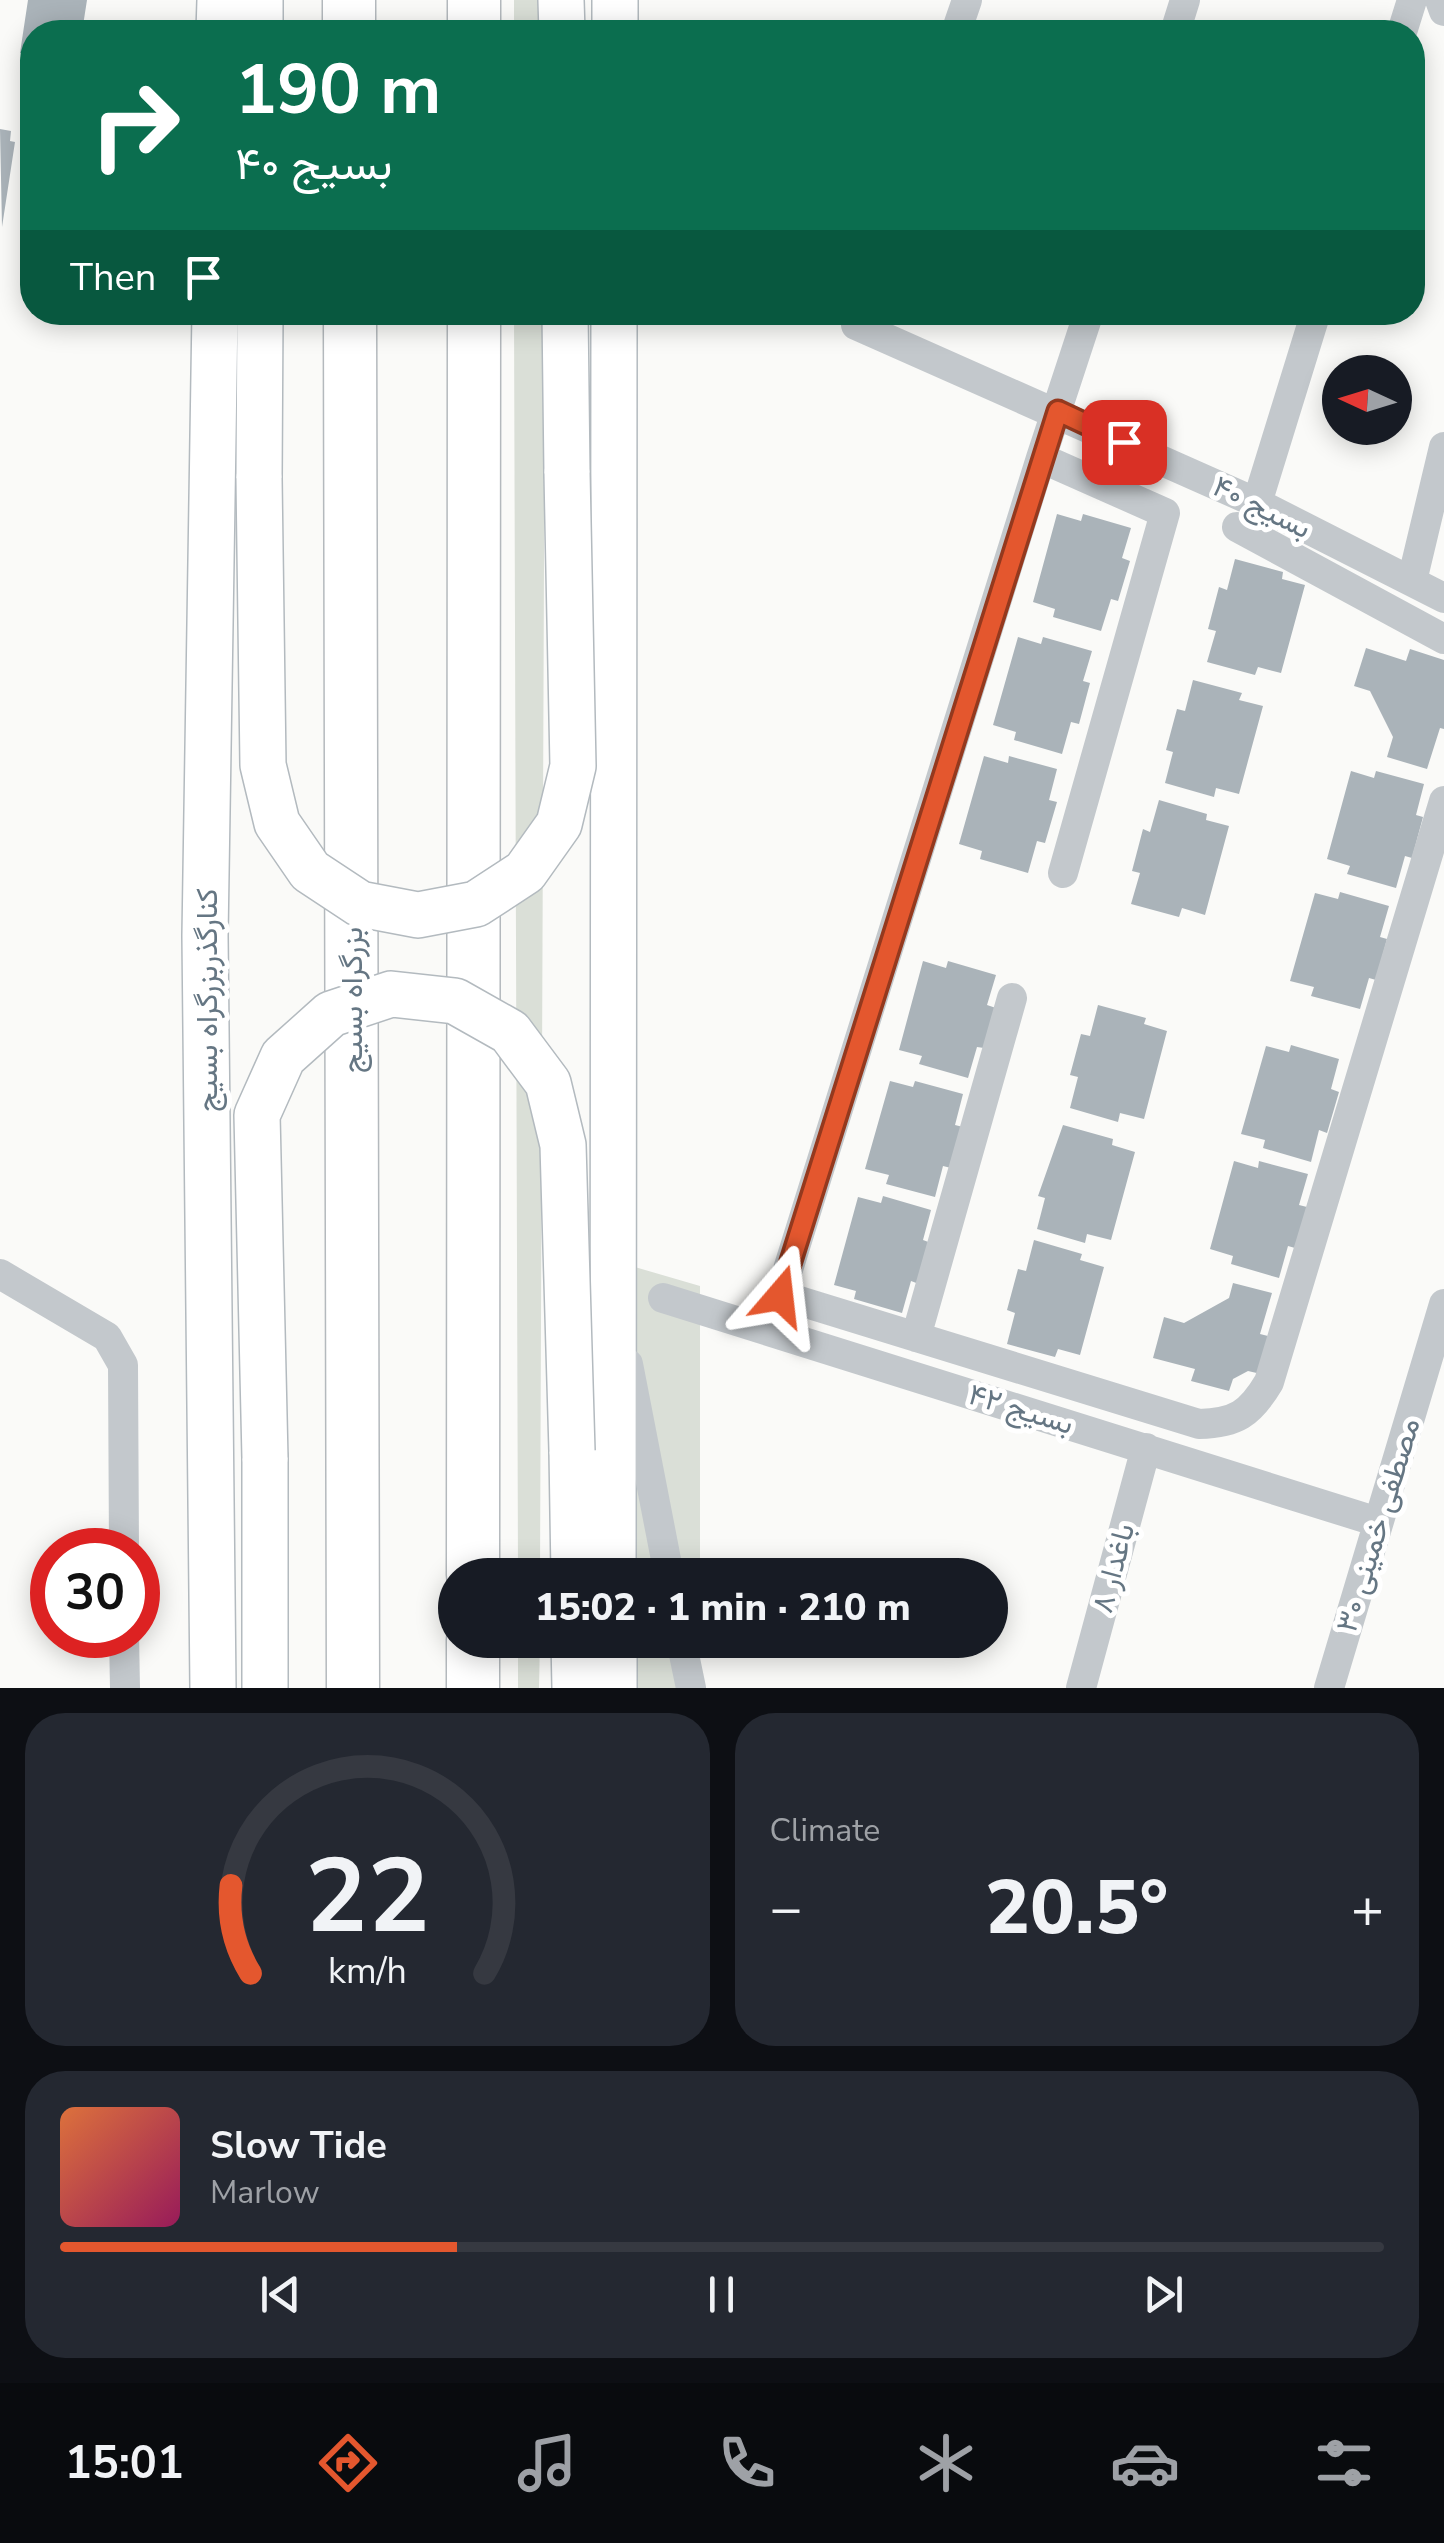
<!DOCTYPE html>
<meta charset="utf-8">
<style>
body{margin:0;font-family:"Nunito Sans",Vazirmatn,sans-serif;background:#242831;color:#f1f3f6;height:100vh;display:flex;flex-direction:column;font-size:38px;white-space:nowrap}
*{box-sizing:border-box;margin:0}
p{font-size:32px;color:#9ea1a6}
.icon{flex:none;width:55px;height:55px;fill:none;stroke:currentColor;stroke-width:2;stroke-linecap:round;stroke-linejoin:round}
.map{position:relative;height:1688px;overflow:hidden}
.panel{display:flex;flex-direction:column;gap:25px;padding:25px;background:#0d0f14;flex:1}
.panel>*{flex:none}
.hud{position:absolute;left:20px;top:20px;width:1405px;height:305px;border-radius:40px;box-shadow:0 5px 25px #0003;background:#0b6e4f;color:#fff;overflow:hidden}
.needle{width:65px;rotate:274deg}
.buttons{position:absolute;left:1322px;top:355px;display:grid;gap:20px}
.buttons a{display:grid;place-items:center;width:90px;height:90px;border-radius:50%;background:#171b24;box-shadow:0 5px 25px #0003;font-size:50px}
.speed{position:absolute;left:30px;top:1528px;display:flex;gap:20px;font-size:50px;font-weight:700;text-align:center}
.speed>*{display:grid;place-content:center;width:130px;height:130px;border-radius:50%;background:#171b24;box-shadow:0 5px 25px #0003;line-height:1}
.speed .limit{border:15px solid #d22;background:#fff;color:#111}
.pin{position:absolute;display:grid;place-items:center;width:85px;height:85px;color:#fff;margin:-42px;border-radius:20px;box-shadow:0 5px 15px #0006}
.me{position:absolute;width:110px;margin:-55px;rotate:17deg;stroke-linejoin:round;filter:drop-shadow(0 0 8px #0008)}
.turn{display:flex;align-items:center;gap:35px;height:210px;padding:0 50px;font-size:45px}
.turn .icon{width:130px;height:130px;stroke-width:2.5}
.turn b{display:block;font-size:70px;line-height:85px}
.then{display:flex;align-items:center;height:95px;padding:0 50px;background:#0003;gap:20px;font-size:38px}
.big{font-size:75px;font-weight:800;line-height:1.1}
.panel .widget{flex:1;display:flex;flex-direction:column;justify-content:center;gap:15px;min-width:0;padding:0 35px;border-radius:40px;background:#242831}
.panel .dial{align-items:center;gap:0}
.dial svg{height:260px;overflow:visible;fill:none;stroke:#363941;stroke-width:7;stroke-linecap:round;text-anchor:middle}
.dial text{fill:#f1f3f6;stroke:none}
.song{display:flex;align-items:center;gap:30px}
.cover{width:120px;height:120px;border-radius:15px;background:linear-gradient(135deg,hsl(20 70% 55%),hsl(330 70% 35%))}
.played{height:10px;border-radius:5px;background:linear-gradient(90deg,#e4572e 30%,#363941 30%)}
.keys{display:flex;justify-content:space-around;direction:ltr}
.heat{display:flex;justify-content:space-between;align-items:center;font-size:55px;direction:ltr}
.panel .tiles{flex:1;display:grid;gap:25px;grid-template-columns:1fr 1fr}
.widget:last-child{grid-column:span 2}
.trip{position:absolute;left:438px;top:1558px;width:570px;height:100px;border-radius:50px;background:#171b24;box-shadow:0 5px 25px #0003;font-weight:800;line-height:100px;text-align:center}
.tab-bar{display:flex;height:160px;justify-content:space-around;align-items:center;background:#090b0e;color:#9ea1a6}
.tab-bar .icon{width:70px;height:70px}
.tab-bar .on{color:#e4572e}
.tab-bar b{font-size:45px;color:#f1f3f6}
.map>svg:first-child{display:block}
.green{fill:#dadfd7}
.building{fill:#aab3b9}
.lines{fill:none;stroke-linecap:round;stroke-linejoin:round}
.secondary-casing{stroke:#b3babf;stroke-width:48}
.trunk-casing{stroke:#b4b9bd;stroke-width:55}
.minor{stroke:#c3c8cc;stroke-width:30}
.secondary{stroke:#fff;stroke-width:45}
.trunk{stroke:#fff;stroke-width:52}
.secondary-bridge-casing{stroke:#b3babf;stroke-width:48;stroke-linecap:butt}
.secondary-bridge{stroke:#fff;stroke-width:45}
.route-casing{stroke:#94391e;stroke-width:25}
.route{stroke:#e4572e;stroke-width:18}
.labels{text-anchor:middle;stroke-width:10;stroke-linejoin:round;paint-order:stroke}
.street-label{font-size:30px;fill:#657683;stroke:#fff}
</style>
<div class="map">
<svg width="1444" height="1688" viewBox="0 0 1444 1688">
<rect width="100%" height="100%" fill="#fafaf8"/>
<path class="green" d="M514,0H546V32H514Z
M514,313H545L540,1575H518Z
M628,1265L700,1286V1575H627Z
M518,1640H540L539,1688H518Z
M627,1640H700V1688H627Z"/>
<path class="building" d="M28,0H87L82,32H32V67L26,66L28,54L20,53Z
M0,129L11,131L10,141L15,142L2,227Z
M1057,514L1081,521L1083,514L1131,528L1122,558L1130,561L1118,601L1111,599L1101,631L1053,617L1055,609L1033,602Z
M1235,559L1283,572L1282,579L1305,585L1281,673L1258,667L1255,675L1207,662L1216,631L1208,629L1219,587L1227,590Z
M1018,637L1041,644L1043,637L1092,651L1083,681L1090,683L1079,724L1071,722L1062,754L1014,740L1016,732L993,725Z
M1366,648L1406,661L1410,649L1444,660V729L1440,728L1427,769L1387,757L1393,737L1370,691L1354,686Z
M1193,680L1242,693L1239,700L1263,706L1239,794L1216,788L1214,797L1165,783L1173,752L1166,750L1177,709L1185,711Z
M984,756L1008,763L1009,756L1057,769L1049,800L1057,802L1045,843L1037,841L1028,873L980,859L982,851L959,844Z
M1351,771L1374,778L1376,771L1424,784L1416,815L1423,817L1412,858L1405,856L1396,888L1347,874L1350,866L1327,859Z
M1159,800L1207,814L1206,820L1229,826L1205,915L1182,908L1179,917L1131,904L1140,873L1132,871L1143,829L1150,832Z
M1340,892L1389,906L1380,937L1387,939L1376,980L1369,978L1360,1009L1311,996L1314,987L1290,981L1315,893L1338,899Z
M923,961L946,968L948,961L996,975L987,1005L996,1008L984,1048L977,1047L968,1078L919,1064L922,1056L899,1050Z
M1098,1005L1146,1018L1144,1024L1167,1031L1144,1119L1120,1113L1118,1122L1070,1108L1078,1077L1070,1075L1081,1034L1090,1036Z
M1291,1045L1339,1059L1331,1089L1339,1092L1327,1133L1319,1130L1311,1162L1263,1148L1265,1140L1241,1134L1266,1046L1289,1052Z
M890,1081L913,1087L915,1081L963,1094L955,1125L963,1127L951,1168L943,1166L935,1197L886,1184L889,1175L865,1169Z
M1063,1125L1113,1139L1112,1145L1135,1152L1111,1240L1087,1234L1085,1243L1037,1229L1045,1198L1038,1196Z
M1234,1161L1258,1168L1259,1161L1308,1174L1299,1205L1307,1207L1295,1248L1288,1246L1279,1278L1231,1264L1233,1256L1210,1249Z
M883,1196L931,1210L923,1240L931,1243L919,1284L911,1281L902,1313L854,1299L856,1291L834,1285L858,1197L881,1203Z
M1034,1240L1082,1254L1080,1260L1104,1267L1080,1355L1058,1349L1055,1357L1007,1344L1015,1313L1007,1310L1018,1269L1026,1271Z
M1233,1283L1272,1293L1260,1334L1272,1337L1261,1374L1248,1371L1233,1379L1229,1391L1191,1381L1195,1369L1153,1358L1164,1317L1184,1323L1229,1298Z"/>
<g class="lines">
<g class="secondary-casing">
<path id="secondary" d="M561,0L562,32
M219,32L220,0
M260,32V0
M615,32V0
M565,312L567,473
M259,478L260,312
M572,1451L574,1575
M613,1575L614,312
M574,1640L575,1688
M614,1640V1688
M213,1688L205,936L215,312
M265,1688V1458"/>
</g>
<g class="trunk-casing">
<path id="trunk" d="M349,0V32
M474,32V0
M350,312L353,1688
M473,1575L474,312
M473,1688V1640"/>
</g>
<path class="minor" d="M1440,0L1444,11
M956,32L967,0
M1175,32L1185,0
M1402,32L1412,0
M860,312L856,325L1257,503L1444,598
M1041,458L1089,312
M1257,503L1316,312
M1237,527L1444,639
M1412,581L1444,447
M1063,873L1165,513L1041,458L780,1295L1199,1424C1236,1423 1250,1414 1269,1382L1444,801
M0,1274L107,1337L123,1365L124,1550
M663,1298L1378,1522
M916,1337L1012,998
M628,1364L669,1575
M124,1635L125,1688
M681,1640L691,1688
M1081,1688L1146,1448
M1329,1688L1444,1304"/>
<use href="#secondary" class="secondary"/>
<use href="#trunk" class="trunk"/>
<g class="secondary-bridge-casing">
<path id="secondary-bridge" d="M259,478L263,765L277,823L310,871L360,904L418,915L476,904L525,872L559,824L573,766L567,473
M265,1458L257,1115L283,1057L331,1014L391,994L455,1001L510,1032L548,1083L563,1145L572,1451"/>
</g>
<use href="#secondary-bridge" class="secondary-bridge"/>
</g>
<g class="lines">
<g class="route-casing">
<path id="route" d="M780,1296L1058,411L1124,442"/>
</g>
<use href="#route" class="route"/>
</g>
<g class="labels">
<g class="street-label">
<text transform="translate(1262 507) rotate(26)" y="10">بسیج ۴۰</text>
<text transform="translate(207 1000) rotate(-90)" y="10">کنارگذربزرگراه بسیج</text>
<text transform="translate(352 1000) rotate(-90)" y="10">بزرگراه بسیج</text>
<text transform="translate(1021 1409) rotate(17)" y="10">بسیج ۴۲</text>
<text transform="translate(1378 1525) rotate(-73)" y="10">مصطفی خمینی ۳۰</text>
<text transform="translate(1113 1568) rotate(-75)" y="10">باغدار ۸</text>
</g>
</g>
</svg>
<div class="buttons">
<a><svg class="needle" viewBox="-14 -14 28 28"><path d="M0-13l5 13h-10z" fill="#e53935"/><path d="M0 13l5-13h-10z" fill="#9ea1a6"/></svg></a>
</div>
<div class="speed"><div class="limit">30</div></div>
<div class="pin" style="left:1124px;top:442px;background:#d93025"><svg class="icon" aria-label="arrive" viewBox="0 0 24 24"><path d="M6 21V4h12l-3 4 3 4H6"/></svg></div>
<svg class="me" style="left:780px;top:1296px" viewBox="-20 -20 40 40"><path d="M0-17L14 15 0 8-14 15z" fill="#e4572e" stroke="#fff" stroke-width="4"/></svg>
<div class="trip">15:02 · 1 min · 210 m</div>
<div class="hud">
<div class="turn"><svg class="icon" aria-label="right" viewBox="0 0 24 24"><path d="M7 20v-9h11M14 6l5 5-5 5"/></svg><div><b>190 m</b>بسیج ۴۰</div></div>
<div class="then">Then<svg class="icon" aria-label="arrive" viewBox="0 0 24 24"><path d="M6 21V4h12l-3 4 3 4H6"/></svg></div>
</div>
</div>
<section class="panel">
<div class="tiles">
<div class="widget dial"><svg viewBox="0 0 100 80">
<path d="M14 69A42 42 0 1 1 86 69"/>
<path d="M14 69A42 42 0 0 1 8 42" stroke="#e4572e"/>
<text x="50" y="56" font-size="32" font-weight="700">22</text>
<text x="50" y="72" font-size="11">km/h</text>
</svg></div>
<div class="widget"><p>Climate</p>
<div class="heat"><a>−</a><b class="big">20.5°</b><a>+</a></div>
</div>
<div class="widget">
<div class="song"><i class="cover"></i><div><b>Slow Tide</b><p>Marlow</p></div></div>
<div class="played"></div>
<div class="keys"><svg class="icon" aria-label="previous" viewBox="0 0 24 24"><path d="M18 5L8 12l10 7zM5 5v14"/></svg><svg class="icon" aria-label="pause" viewBox="0 0 24 24"><path d="M8 5v14M16 5v14"/></svg><svg class="icon" aria-label="next" viewBox="0 0 24 24"><path d="M6 5l10 7-10 7zM19 5v14"/></svg></div>
</div>
</div>
</section>
<nav class="tab-bar">
<b>15:01</b>
<svg class="icon on" aria-label="directions" viewBox="0 0 24 24"><path d="M12 3l9 9-9 9-9-9zM9 14v-3h6M13 9l2 2-2 2"/></svg>
<svg class="icon" aria-label="music" viewBox="0 0 24 24"><path d="M9 18V5l10-2v13"/><circle cx="6" cy="18" r="3"/><circle cx="16" cy="16" r="3"/></svg>
<svg class="icon" aria-label="phone" viewBox="0 0 24 24"><path d="M5 4h4l2 5-3 2q2 4 5 5l2-3 5 2v4C11 20 4 13 5 4z"/></svg>
<svg class="icon" aria-label="climate" viewBox="0 0 24 24"><path d="M12 3v18M4 7l16 10M4 17L20 7"/></svg>
<svg class="icon" aria-label="car" viewBox="0 0 24 24"><path d="M5 17H2v-5l4-1 3-4h7l3 4 3 1v5h-3M9 17h6M6 11h13"/><circle cx="7" cy="17" r="2"/><circle cx="17" cy="17" r="2"/></svg>
<svg class="icon" aria-label="filters" viewBox="0 0 24 24"><path d="M4 7h16M4 17h16"/><circle cx="9" cy="7" r="2"/><circle cx="15" cy="17" r="2"/></svg>
</nav>
